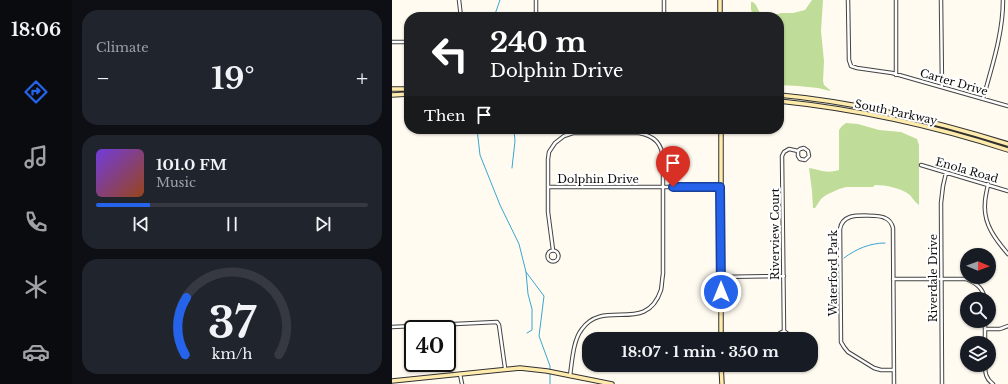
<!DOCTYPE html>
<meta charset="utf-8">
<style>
body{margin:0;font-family:"Libre Baskerville",serif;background:#20242c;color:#f1f3f6;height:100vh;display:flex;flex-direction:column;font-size:15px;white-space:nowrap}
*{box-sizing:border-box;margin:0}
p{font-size:13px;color:#9ea1a6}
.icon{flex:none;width:22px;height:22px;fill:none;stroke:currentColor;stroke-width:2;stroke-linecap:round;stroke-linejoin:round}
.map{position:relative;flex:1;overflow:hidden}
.side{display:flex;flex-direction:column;gap:10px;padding:10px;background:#0d0f14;width:320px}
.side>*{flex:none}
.banner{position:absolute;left:12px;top:12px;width:380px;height:122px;border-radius:16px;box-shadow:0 1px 3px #0004;background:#202124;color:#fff;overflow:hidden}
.needle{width:26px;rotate:91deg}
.fabs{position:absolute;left:568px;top:248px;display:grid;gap:8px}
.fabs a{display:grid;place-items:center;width:36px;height:36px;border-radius:50%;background:#171b24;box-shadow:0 1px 3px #0004;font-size:20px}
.speed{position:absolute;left:12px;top:320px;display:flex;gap:8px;font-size:20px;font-weight:700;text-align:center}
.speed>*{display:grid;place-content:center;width:52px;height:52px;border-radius:50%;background:#171b24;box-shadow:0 1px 3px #0004;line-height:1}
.speed .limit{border:2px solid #111;border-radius:6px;background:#fff;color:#111}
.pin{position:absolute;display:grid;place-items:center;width:34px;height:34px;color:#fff;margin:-41px -17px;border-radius:50% 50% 50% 0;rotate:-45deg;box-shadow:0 0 4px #0007}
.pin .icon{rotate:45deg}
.me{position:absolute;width:44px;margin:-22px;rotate:0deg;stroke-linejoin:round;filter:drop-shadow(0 0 3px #0008)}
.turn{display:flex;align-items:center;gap:14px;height:84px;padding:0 20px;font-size:18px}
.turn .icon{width:52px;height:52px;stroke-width:2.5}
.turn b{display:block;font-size:28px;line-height:34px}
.then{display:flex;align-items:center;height:38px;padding:0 20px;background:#0003;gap:8px;font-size:15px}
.big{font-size:30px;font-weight:700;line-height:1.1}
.side .widget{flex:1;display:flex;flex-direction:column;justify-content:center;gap:6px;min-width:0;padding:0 14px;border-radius:16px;background:#20242c}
.side .dial{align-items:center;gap:0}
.dial svg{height:104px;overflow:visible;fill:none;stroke:#363941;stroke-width:7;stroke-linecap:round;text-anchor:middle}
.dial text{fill:#f1f3f6;stroke:none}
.song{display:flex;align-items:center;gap:12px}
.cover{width:48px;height:48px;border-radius:6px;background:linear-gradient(135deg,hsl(260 70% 55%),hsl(20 70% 35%))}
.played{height:4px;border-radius:2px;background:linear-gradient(90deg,#2563eb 20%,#363941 20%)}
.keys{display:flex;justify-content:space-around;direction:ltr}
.heat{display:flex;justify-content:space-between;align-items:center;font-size:22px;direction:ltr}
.trip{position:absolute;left:190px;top:332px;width:236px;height:40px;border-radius:16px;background:#171b24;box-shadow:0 1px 3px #0004;font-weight:700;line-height:40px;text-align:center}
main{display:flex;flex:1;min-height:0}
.tabs{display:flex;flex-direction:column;width:72px;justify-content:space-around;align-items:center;background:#090b0e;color:#9ea1a6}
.tabs .icon{width:28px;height:28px}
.tabs .active{color:#2563eb}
.tabs b{font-size:18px;color:#f1f3f6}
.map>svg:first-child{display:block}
.forest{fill:#bfdc98}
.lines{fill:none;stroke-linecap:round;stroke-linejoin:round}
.stream{stroke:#39a6d1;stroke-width:1}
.street-casing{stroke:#424242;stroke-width:4.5}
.secondary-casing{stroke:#313131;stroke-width:5.5}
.street{stroke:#fff;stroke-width:2.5}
.secondary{stroke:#ffecac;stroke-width:3.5}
.route-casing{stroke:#184099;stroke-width:10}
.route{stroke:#2563eb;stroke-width:7}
.labels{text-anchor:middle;stroke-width:4;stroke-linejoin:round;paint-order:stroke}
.street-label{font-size:11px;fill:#0f0f0f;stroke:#fff}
</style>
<main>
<nav class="tabs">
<b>18:06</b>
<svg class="icon active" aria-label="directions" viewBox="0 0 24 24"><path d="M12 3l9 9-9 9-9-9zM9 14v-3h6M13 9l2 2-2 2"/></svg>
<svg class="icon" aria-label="music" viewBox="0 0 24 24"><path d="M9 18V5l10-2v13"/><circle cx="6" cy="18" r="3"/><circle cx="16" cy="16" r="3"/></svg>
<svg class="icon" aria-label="phone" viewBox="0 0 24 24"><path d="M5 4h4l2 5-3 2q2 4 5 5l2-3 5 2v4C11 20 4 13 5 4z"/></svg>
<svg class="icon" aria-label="climate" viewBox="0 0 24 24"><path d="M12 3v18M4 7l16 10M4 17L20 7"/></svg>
<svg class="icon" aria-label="car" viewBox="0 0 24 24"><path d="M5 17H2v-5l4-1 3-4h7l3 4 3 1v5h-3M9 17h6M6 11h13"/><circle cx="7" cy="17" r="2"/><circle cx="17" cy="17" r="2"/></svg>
</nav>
<section class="side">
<div class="widget"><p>Climate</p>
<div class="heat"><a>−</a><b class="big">19°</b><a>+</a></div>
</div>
<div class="widget">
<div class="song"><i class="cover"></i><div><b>101.0 FM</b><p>Music</p></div></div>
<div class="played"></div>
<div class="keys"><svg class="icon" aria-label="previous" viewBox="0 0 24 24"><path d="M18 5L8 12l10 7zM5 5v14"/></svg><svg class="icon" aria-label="pause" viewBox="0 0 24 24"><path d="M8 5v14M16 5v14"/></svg><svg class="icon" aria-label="next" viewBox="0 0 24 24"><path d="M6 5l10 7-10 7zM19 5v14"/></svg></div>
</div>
<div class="widget dial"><svg viewBox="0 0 100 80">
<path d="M14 69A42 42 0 1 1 86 69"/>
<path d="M14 69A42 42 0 0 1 15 25" stroke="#2563eb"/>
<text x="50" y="56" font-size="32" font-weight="700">37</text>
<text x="50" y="72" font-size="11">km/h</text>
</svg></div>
</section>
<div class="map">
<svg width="616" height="384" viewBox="0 0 616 384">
<rect width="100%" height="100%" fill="#fffbf1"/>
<path class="forest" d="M420,0H431L429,31L432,61L431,81L432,85L438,90V91L426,88L406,86L387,85V17H375L389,13H401L413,10Z
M359,2H361L364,5L370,17H361L359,9Z
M454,123L466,124L487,130L509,132L525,139L527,145V205C523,202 521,199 518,195C509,188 494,185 483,185L481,187H454L447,189L434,195L429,199L423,208H421L420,191L417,168C429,170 434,174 447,170V130L450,126Z"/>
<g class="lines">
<path class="stream" d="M102,17L108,0
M85,129L88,155L108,205L127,244L134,272L136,294L140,309V330L135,333
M120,168L123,141L122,130V129
M452,258C464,249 478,243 493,243
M134,272L152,296L147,336L158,366V384"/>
<g class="street-casing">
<path id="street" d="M67,0L69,17
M456,0L457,60L459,66L465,68L500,73L616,106
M504,0V75
M549,0L550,87
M144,17V0
M272,17V0
M0,42H17
M591,99C600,66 611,34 611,0
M529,165L616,191
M596,184C595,191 593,197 593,203C591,224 604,240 616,254
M156,187H329
M161,250L156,212V159L157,152L163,143L172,136L181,133H247C263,136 270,144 271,159V274C270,279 270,285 269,290C254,335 212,298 190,329C181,340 180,362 178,376
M155.5 256a5.5 5.5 0 1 1 11 0a5.5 5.5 0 1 1-11 0Z
M329,277L392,276
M501,279H574C584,283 591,288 593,299
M593,321V343
M0,327L105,322L107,325L113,368
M593,329H608L616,326
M392,331L390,156L392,152L397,149L406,151L408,149L412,148L416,151L417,156L413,160L408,159L406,156V151
M392,331L396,334V339
M387,339V337L388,333L392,331
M593,365C593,373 594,379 601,384
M501,370H489L482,368L456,352L452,347L449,342L448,229C449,223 452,219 458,217C465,215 488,215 493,218C498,220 500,224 501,228L502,384
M68,374L70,384
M550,384L549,203L551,186L554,173"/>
</g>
<g class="secondary-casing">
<path id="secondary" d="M328,0V17
M0,89H17
M0,95L17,94
M387,95C465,102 542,121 616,144
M387,101C465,109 542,126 616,150
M329,129V339
M329,365L330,384
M0,381L128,368L155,371L220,384"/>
</g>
<use href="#street" class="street"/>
<use href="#secondary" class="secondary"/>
</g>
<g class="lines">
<g class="route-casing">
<path id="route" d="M281,187H328L329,292"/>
</g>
<use href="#route" class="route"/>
</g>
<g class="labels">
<g class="street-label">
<text transform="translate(562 82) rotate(16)" y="4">Carter Drive</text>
<text transform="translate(504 112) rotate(12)" y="4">South Parkway</text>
<text transform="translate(575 170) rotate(16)" y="4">Enola Road</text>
<text x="206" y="183">Dolphin Drive</text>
<text transform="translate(383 234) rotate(-90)" y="4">Riverview Court</text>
<text transform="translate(441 273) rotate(-90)" y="4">Waterford Park</text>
<text transform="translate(541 278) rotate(-90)" y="4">Riverdale Drive</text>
</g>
</g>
</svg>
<div class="fabs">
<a><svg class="needle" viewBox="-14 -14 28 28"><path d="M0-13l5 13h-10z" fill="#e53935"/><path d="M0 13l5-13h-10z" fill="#9ea1a6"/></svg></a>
<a><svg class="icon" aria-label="search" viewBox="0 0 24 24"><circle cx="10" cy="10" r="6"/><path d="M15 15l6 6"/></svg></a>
<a><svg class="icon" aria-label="layers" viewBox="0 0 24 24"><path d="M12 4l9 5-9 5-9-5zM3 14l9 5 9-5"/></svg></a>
</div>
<div class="speed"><div class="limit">40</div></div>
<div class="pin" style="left:281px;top:187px;background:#d93025"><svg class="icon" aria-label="arrive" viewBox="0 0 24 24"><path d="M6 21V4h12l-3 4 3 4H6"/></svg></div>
<svg class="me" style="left:329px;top:292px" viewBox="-20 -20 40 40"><circle r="17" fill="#2563eb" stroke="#fff" stroke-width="3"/><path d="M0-11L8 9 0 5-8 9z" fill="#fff"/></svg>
<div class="trip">18:07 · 1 min · 350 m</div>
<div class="banner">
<div class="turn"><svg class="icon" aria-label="left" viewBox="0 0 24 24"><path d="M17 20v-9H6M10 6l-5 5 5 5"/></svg><div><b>240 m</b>Dolphin Drive</div></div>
<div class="then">Then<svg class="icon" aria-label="arrive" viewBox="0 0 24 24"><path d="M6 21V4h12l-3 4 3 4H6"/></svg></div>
</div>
</div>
</main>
